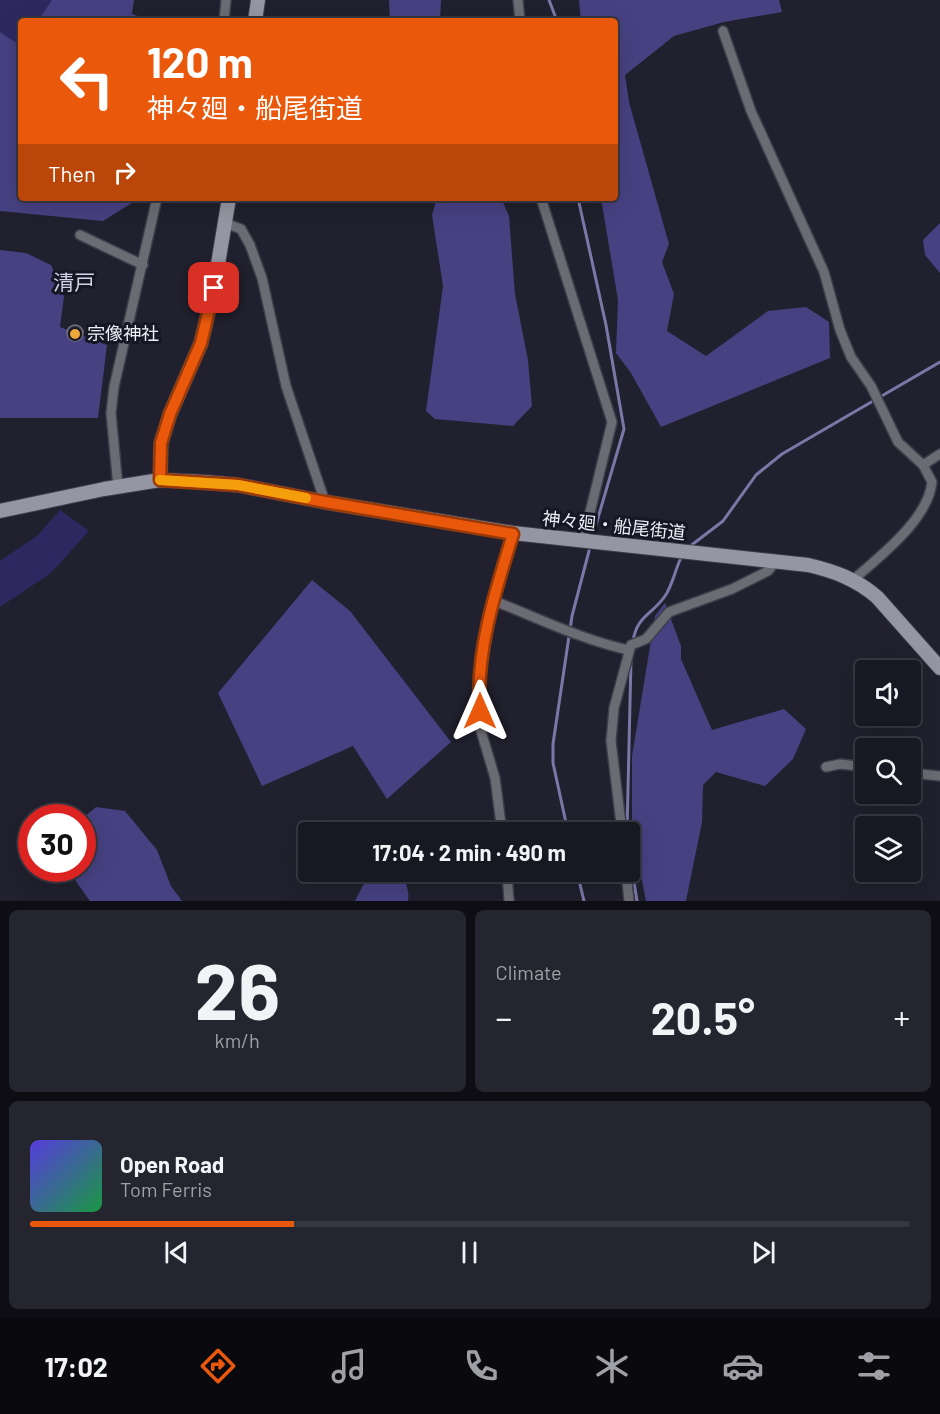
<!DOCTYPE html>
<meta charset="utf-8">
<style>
body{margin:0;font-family:Barlow,"Noto Sans JP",sans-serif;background:#25252f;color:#f1f3f6;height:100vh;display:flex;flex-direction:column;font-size:22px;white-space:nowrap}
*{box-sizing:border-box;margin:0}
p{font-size:20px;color:#9fa0a5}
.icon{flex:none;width:33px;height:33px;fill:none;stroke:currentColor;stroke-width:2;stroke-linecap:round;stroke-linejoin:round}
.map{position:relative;height:901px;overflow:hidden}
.sheet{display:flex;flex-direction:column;gap:9px;padding:9px;background:#0d0d13;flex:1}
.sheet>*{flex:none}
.guide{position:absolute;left:18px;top:18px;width:600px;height:183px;border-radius:6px;box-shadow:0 6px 24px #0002,0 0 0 2px #363740;background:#ea580c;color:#fff;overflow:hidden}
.buttons{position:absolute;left:855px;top:660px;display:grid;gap:12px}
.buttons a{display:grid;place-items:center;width:66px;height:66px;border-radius:6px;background:#181822;box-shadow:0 6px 24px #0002,0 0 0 2px #363740;font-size:30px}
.speed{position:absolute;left:18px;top:804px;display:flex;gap:12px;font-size:30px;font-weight:700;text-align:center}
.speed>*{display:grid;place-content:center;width:78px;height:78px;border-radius:50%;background:#181822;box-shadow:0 6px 24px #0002,0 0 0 2px #363740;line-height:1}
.speed .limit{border:9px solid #d22;background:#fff;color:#111}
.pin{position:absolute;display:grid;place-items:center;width:51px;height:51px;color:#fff;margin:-26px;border-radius:12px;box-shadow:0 3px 9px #0006}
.me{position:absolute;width:66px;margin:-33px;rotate:0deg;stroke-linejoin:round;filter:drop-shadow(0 0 4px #0008)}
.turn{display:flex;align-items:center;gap:21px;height:126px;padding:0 30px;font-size:27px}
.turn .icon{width:78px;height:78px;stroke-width:2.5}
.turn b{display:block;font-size:42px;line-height:51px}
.then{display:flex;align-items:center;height:57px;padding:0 30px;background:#0003;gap:12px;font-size:22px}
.big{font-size:45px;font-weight:700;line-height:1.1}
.sheet .tile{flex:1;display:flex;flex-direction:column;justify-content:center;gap:9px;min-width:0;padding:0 21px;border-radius:9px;background:#25252f}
.sheet .dial{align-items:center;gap:0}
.dial b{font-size:78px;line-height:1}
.song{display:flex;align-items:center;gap:18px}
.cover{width:72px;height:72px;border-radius:9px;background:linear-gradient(135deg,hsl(250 70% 55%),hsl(140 70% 35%))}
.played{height:6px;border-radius:3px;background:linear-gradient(90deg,#ea580c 30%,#363740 30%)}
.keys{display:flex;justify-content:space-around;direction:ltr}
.heat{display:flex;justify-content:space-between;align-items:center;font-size:33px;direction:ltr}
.sheet .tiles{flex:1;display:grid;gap:9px;grid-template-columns:1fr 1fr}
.tile:last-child{grid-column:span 2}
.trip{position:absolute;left:298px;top:822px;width:342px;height:60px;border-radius:6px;background:#181822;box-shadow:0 6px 24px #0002,0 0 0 2px #363740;font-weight:700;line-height:60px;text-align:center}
.menu{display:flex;height:96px;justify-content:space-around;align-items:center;background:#0a0a0e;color:#9fa0a5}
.menu .icon{width:42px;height:42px}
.menu .active{color:#ea580c}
.menu b{font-size:27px;color:#f1f3f6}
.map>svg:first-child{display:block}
.green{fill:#2e2860}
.forest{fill:#464181}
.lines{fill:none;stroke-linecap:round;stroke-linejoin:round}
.stream{stroke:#7b78a8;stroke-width:3}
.building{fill:#383848;stroke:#707082;stroke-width:1.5}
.street-casing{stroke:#3d3d4a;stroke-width:12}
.secondary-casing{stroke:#3d3d4a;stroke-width:16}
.street{stroke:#6b6b73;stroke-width:9}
.secondary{stroke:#9596a3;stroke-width:14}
.route-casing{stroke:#983908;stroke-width:15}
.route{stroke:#ea580c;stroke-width:10}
.slow{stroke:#f59e0b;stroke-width:10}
.poi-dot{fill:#eda83b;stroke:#161624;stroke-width:2}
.labels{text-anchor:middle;stroke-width:6;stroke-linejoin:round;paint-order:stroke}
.poi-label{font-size:18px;fill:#edeef8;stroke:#161624;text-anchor:start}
.street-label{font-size:18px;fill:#edeef8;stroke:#161624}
.quarter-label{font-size:21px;fill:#d2d2e6;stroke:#161624}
</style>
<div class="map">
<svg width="940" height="901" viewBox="0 0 940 901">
<rect width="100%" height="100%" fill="#20202e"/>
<path class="green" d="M0,0H74L65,21H21V72L0,82Z
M60,510L89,531L51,573L0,607V561L38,535Z"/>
<path class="forest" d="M52,0H134L132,14L153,21H38Z
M389,0H441L440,21H390Z
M579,0H779L782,12L724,22L674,36L625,75L629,102L669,244L662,262L674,294L667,331L706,356L768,311L806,307L829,322L830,358L661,427L631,373L616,353L618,300L601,198H615V21H581Z
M0,32L18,44L21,41V198H137L135,201L103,221L0,211Z
M437,198H501L509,216L515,294L528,360L532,406L513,426L435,419L426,411L443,286L432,215Z
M940,223V273L925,255L923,240Z
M0,250L26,253L51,265L64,296L60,327L107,345L98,418H0Z
M312,580L350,611L451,742L387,799L353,746L262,786L218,693Z
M665,603L681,646V659L712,730L784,709L806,729L793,759L765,786L716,772L703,785L702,822L686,901H646L632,829V756L655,616Z
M96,807L125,811L157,850L171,886L182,901H90L77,883L71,869L82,868L83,818Z
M370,872H398C405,879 410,891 408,901H355Z"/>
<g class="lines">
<path class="stream" d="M549,0L557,21
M578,198L606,325L624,429L593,535
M689,547L723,521L756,475L782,454L940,362
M633,642C636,616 653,614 665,596C672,586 675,571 680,560
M568,832L553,763V744L572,616L589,551
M627,832L631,660
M630,858L637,901
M577,872L584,901"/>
</g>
<path class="building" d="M67 333a8 8 0 1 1 16 0a8 8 0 1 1-16 0Z"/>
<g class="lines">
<g class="street-casing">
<path id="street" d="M518,0L520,21
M224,21L226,0
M723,31L751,111L824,272L840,330L851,357L871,386L898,442L923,465L932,482C928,520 880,556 853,580
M541,198L612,422L583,541
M225,223L241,229L250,245L262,278L286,386L325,502
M80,235L143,265
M923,465L940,454
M118,487L111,413L114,387L157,198
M492,600C538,618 580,639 628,650
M826,767L840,764L866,767
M910,773L940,776
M502,832L495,778L481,731L478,692L492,600L513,533
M622,832L611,741L614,708L631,645L646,639L669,612L732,589L768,571L775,562
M507,872L509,901
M626,872L629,901"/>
</g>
<g class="secondary-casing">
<path id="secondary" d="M255,21L258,0
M160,480L161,443L170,414L201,343L214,288L229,198
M0,511L104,489L160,480L204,482L238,485L325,502L513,533L808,565C834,571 856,579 877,597L940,668"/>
</g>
<use href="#street" class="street"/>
<use href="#secondary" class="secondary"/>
</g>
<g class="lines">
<g class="route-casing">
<path id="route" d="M214,288L201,343L170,414L161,443L160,480L238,485L325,502L513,534C496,589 475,653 480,711"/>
</g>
<use href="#route" class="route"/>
<path class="slow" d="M160,480L238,485L306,498"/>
</g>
<circle class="poi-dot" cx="75" cy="334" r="6"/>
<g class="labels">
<g class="poi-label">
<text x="87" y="340">宗像神社</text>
</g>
<g class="street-label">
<text transform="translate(614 526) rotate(6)" y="6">神々廻・船尾街道</text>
</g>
<g class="quarter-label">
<text x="74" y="290">清戸</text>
</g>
</g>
</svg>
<div class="buttons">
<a><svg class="icon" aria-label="sound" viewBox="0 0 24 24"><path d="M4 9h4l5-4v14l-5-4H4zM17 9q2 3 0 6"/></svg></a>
<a><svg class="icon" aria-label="search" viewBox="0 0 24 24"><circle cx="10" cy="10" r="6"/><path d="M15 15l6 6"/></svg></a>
<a><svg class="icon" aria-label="layers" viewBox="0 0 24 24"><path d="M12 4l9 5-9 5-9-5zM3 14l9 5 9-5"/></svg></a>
</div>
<div class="speed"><div class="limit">30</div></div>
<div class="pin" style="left:214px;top:288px;background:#d93025"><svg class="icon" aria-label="arrive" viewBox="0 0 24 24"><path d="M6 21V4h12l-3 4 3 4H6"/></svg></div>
<svg class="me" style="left:480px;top:711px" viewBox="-20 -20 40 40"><path d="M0-17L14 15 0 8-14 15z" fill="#ea580c" stroke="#fff" stroke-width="4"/></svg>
<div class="trip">17:04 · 2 min · 490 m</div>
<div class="guide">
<div class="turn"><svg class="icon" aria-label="left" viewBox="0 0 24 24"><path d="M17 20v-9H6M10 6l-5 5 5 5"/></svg><div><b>120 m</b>神々廻・船尾街道</div></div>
<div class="then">Then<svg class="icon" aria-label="right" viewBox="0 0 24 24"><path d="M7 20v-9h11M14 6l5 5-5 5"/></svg></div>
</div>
</div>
<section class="sheet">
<div class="tiles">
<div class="tile dial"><b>26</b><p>km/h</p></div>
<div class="tile"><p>Climate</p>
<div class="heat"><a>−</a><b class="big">20.5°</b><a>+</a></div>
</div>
<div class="tile">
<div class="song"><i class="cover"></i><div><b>Open Road</b><p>Tom Ferris</p></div></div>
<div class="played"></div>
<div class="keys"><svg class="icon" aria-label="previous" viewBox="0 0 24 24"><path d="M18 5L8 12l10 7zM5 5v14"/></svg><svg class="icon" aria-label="pause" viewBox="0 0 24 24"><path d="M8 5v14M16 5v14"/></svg><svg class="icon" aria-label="next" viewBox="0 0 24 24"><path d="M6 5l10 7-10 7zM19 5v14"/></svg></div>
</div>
</div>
</section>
<nav class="menu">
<b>17:02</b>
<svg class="icon active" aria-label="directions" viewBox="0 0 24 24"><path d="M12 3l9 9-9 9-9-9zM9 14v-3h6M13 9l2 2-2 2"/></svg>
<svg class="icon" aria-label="music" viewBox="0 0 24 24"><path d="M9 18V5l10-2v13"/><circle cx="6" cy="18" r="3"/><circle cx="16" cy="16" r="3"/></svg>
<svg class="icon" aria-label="phone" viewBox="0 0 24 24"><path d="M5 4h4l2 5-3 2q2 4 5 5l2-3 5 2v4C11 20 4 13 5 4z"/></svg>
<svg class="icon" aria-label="climate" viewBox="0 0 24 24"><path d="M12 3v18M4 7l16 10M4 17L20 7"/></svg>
<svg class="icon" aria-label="car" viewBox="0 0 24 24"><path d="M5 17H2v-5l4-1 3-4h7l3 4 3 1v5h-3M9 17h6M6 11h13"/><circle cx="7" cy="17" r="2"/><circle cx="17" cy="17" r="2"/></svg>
<svg class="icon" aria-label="filters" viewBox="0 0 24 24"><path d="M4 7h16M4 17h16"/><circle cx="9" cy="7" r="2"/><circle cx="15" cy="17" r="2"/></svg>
</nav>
